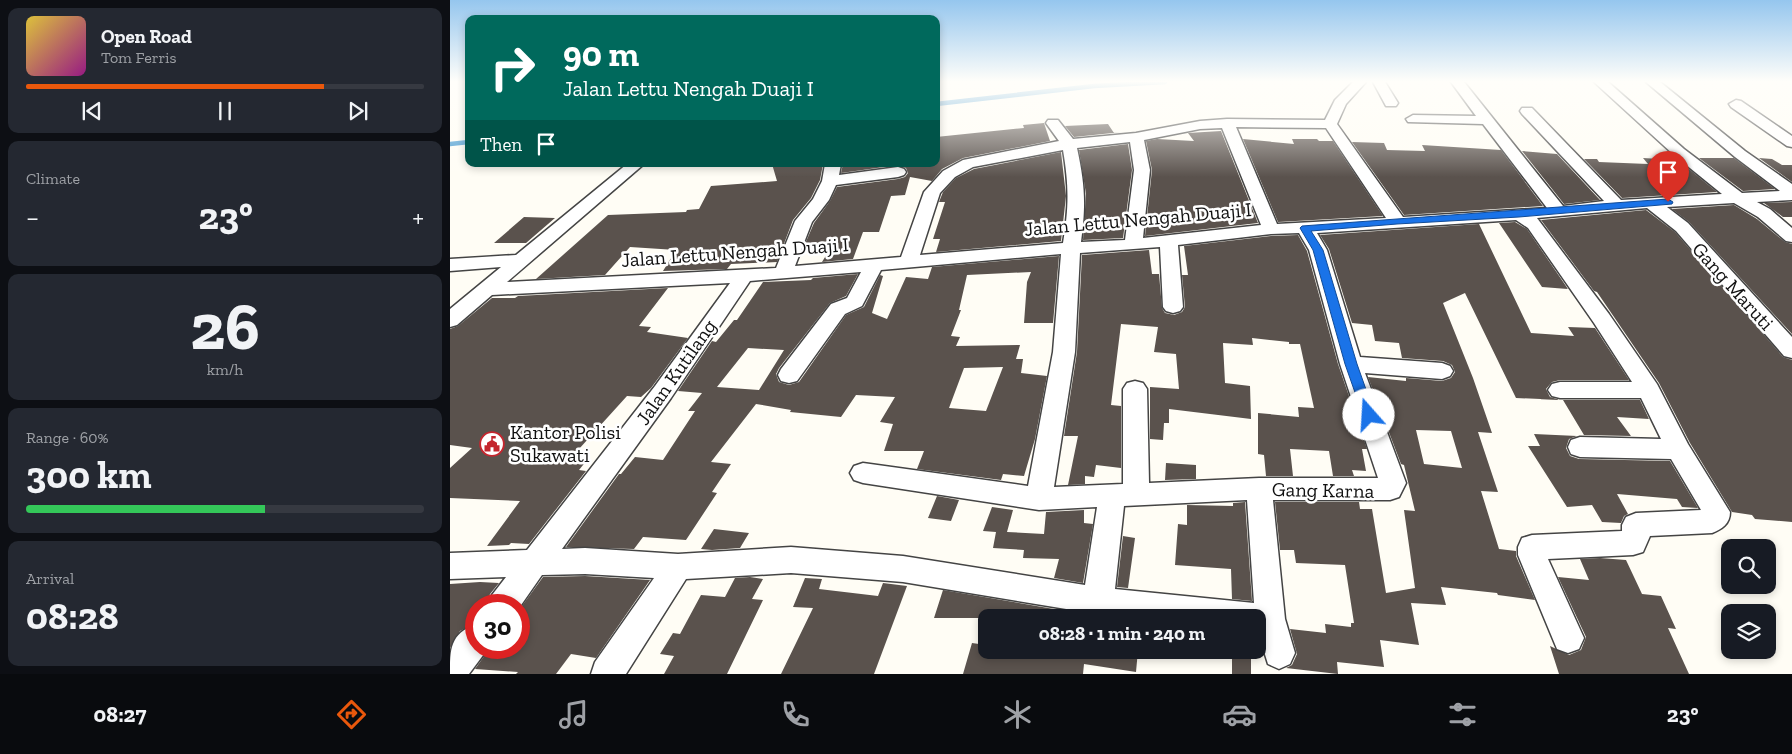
<!DOCTYPE html>
<meta charset="utf-8">
<style>
body{margin:0;font-family:"Zilla Slab",serif;background:#242831;color:#f1f3f6;height:100vh;display:flex;flex-direction:column;font-size:19px;white-space:nowrap}
*{box-sizing:border-box;margin:0}
p{font-size:16px;color:#9ea1a6}
.icon{flex:none;width:28px;height:28px;fill:none;stroke:currentColor;stroke-width:2;stroke-linecap:round;stroke-linejoin:round}
.map{position:relative;flex:1;overflow:hidden}
.sheet{display:flex;flex-direction:column;gap:8px;padding:8px;background:#0d0f14;width:450px}
.sheet>*{flex:none}
.banner{position:absolute;left:15px;top:15px;width:475px;height:152px;border-radius:10px;box-shadow:0 2px 8px #0003;background:#00695c;color:#fff;overflow:hidden}
.fabs{position:absolute;left:1271px;top:539px;display:grid;gap:10px}
.fabs a{display:grid;place-items:center;width:55px;height:55px;border-radius:10px;background:#171b24;box-shadow:0 2px 8px #0003;font-size:25px}
.speed{position:absolute;left:15px;top:594px;display:flex;gap:10px;font-size:25px;font-weight:700;text-align:center}
.speed>*{display:grid;place-content:center;width:65px;height:65px;border-radius:50%;background:#171b24;box-shadow:0 2px 8px #0003;line-height:1}
.speed .limit{border:8px solid #d22;background:#fff;color:#111}
.pin{position:absolute;display:grid;place-items:center;width:42px;height:42px;color:#fff;margin:-51px -21px;border-radius:50% 50% 50% 0;rotate:-45deg;box-shadow:0 0 5px #0007}
.pin .icon{rotate:45deg}
.me{position:absolute;width:55px;margin:-28px;rotate:341deg;stroke-linejoin:round;filter:drop-shadow(0 0 4px #0008)}
.turn{display:flex;align-items:center;gap:18px;height:105px;padding:0 15px;font-size:22px}
.turn .icon{width:65px;height:65px;stroke-width:2.5}
.turn b{display:block;font-size:35px;line-height:42px}
.then{display:flex;align-items:center;height:48px;padding:0 15px;background:#0003;gap:10px;font-size:19px}
.big{font-size:38px;font-weight:800;line-height:1.1}
.sheet .tile{flex:1;display:flex;flex-direction:column;justify-content:center;gap:8px;min-width:0;padding:0 18px;border-radius:10px;background:#242831}
.sheet .dial{align-items:center;gap:0}
.dial b{font-size:65px;line-height:1}
.song{display:flex;align-items:center;gap:15px}
.cover{width:60px;height:60px;border-radius:8px;background:linear-gradient(135deg,hsl(50 70% 55%),hsl(310 70% 35%))}
.played{height:5px;border-radius:2px;background:linear-gradient(90deg,#ea580c 75%,#363941 75%)}
.keys{display:flex;justify-content:space-around;direction:ltr}
.heat{display:flex;justify-content:space-between;align-items:center;font-size:28px;direction:ltr}
.charge{height:8px;border-radius:4px;background:linear-gradient(90deg,#34c759 60%,#363941 0)}
.trip{position:absolute;left:528px;top:609px;width:288px;height:50px;border-radius:10px;background:#171b24;box-shadow:0 2px 8px #0003;font-weight:800;line-height:50px;text-align:center}
.tabs{display:flex;height:80px;justify-content:space-around;align-items:center;background:#090b0e;color:#9ea1a6}
.tabs .icon{width:35px;height:35px}
.tabs .active{color:#ea580c}
.tabs b{font-size:22px;color:#f1f3f6}
main{display:flex;flex:1;min-height:0}
.map>svg:first-child{display:block}
.lines{fill:none;stroke-linecap:round;stroke-linejoin:round}
.stream{stroke:#3f96cf;stroke-width:4.5}
.building{fill:#5a524d;fill-rule:evenodd}
.minor-casing{stroke:#444;stroke-width:3}
.minor{fill:#fff;fill-rule:evenodd}
.route{fill:#1a73e8;stroke:#114b97}
.labels{text-anchor:middle;stroke-width:5;stroke-linejoin:round;paint-order:stroke}
.street-label{font-size:20px;fill:#111;stroke:#fff}
.poi-label{font-size:20px;fill:#111;stroke:#fff;text-anchor:start}
</style>
<main>
<section class="sheet">
<div class="tile">
<div class="song"><i class="cover"></i><div><b>Open Road</b><p>Tom Ferris</p></div></div>
<div class="played"></div>
<div class="keys"><svg class="icon" aria-label="previous" viewBox="0 0 24 24"><path d="M18 5L8 12l10 7zM5 5v14"/></svg><svg class="icon" aria-label="pause" viewBox="0 0 24 24"><path d="M8 5v14M16 5v14"/></svg><svg class="icon" aria-label="next" viewBox="0 0 24 24"><path d="M6 5l10 7-10 7zM19 5v14"/></svg></div>
</div>
<div class="tile"><p>Climate</p>
<div class="heat"><a>−</a><b class="big">23°</b><a>+</a></div>
</div>
<div class="tile dial"><b>26</b><p>km/h</p></div>
<div class="tile"><p>Range · 60%</p><b class="big">300 km</b><div class="charge"></div></div>
<div class="tile"><p>Arrival</p><b class="big">08:28</b></div>
</section>
<div class="map">
<svg width="1342" height="674" viewBox="0 0 1342 674">
<rect width="100%" height="100%" fill="#fffdf5"/>
<g class="lines">
<path class="stream" d="M486,104L644,86L715,82
M0,144L19,142"/>
</g>
<path class="building" d="M594,123L600,141L513,158L492,169L482,181L460,177L455,195L441,196L429,232H413L403,259L372,262L383,244H355L364,223L380,201L387,187L448,179L455,177L458,173L456,168L448,165L391,173L393,164H486V137L574,128L573,125Z
M658,124L664,133L672,132L624,137L615,126Z
M771,131L808,223L695,236L702,170L696,141L707,139L744,141L738,133Z
M793,139L844,144L842,139H867L869,141H883L933,216L828,222Z
M902,142L934,143L937,150L975,151L972,145L1051,150L1093,206L954,215Z
M678,144L682,170L673,238L633,240L636,194L629,150Z
M1072,151L1107,154L1150,200L1114,204Z
M611,152L616,196L611,241L486,252L490,239H483L495,202H489L493,192L506,178L524,169Z
M1193,158L1228,160L1267,192L1172,198L1134,159H1147L1149,162L1198,164Z
M1249,158H1284L1325,189L1293,191Z
M1309,158L1322,159L1332,165H1342V182Z
M322,164H373L370,180L361,198L343,220L327,262L281,264L277,269L213,271L226,250L180,247L155,275L86,279L158,215L236,212L237,210L249,209L261,186L327,181Z
M1342,202V217H1333L1314,203Z
M1284,205L1307,219L1335,242L1342,244V334L1239,222L1222,209Z
M1196,210L1225,232L1333,357L1342,360V522L1305,519L1302,515L1282,512L1240,443L1209,383L1147,292L1144,291L1091,220Z
M74,217L105,218L76,243H44Z
M1065,222L1077,229L1118,289L1092,287L1049,223Z
M1029,224L1081,333L1124,336L1118,327L1145,328L1179,380H1110L1102,382L1096,389L1100,397L1110,400H1190L1199,419L1167,417L1181,436L1134,435L1113,400L1066,398L1015,293L993,303L1023,378L1042,433L1028,432L1048,492L1031,491L1049,549L1066,551V556L1085,600L1048,595L1047,593L991,587L996,605L961,603L969,645L930,640L934,667L887,662L888,674L836,668L842,665L847,654L840,629L876,633L875,624L901,627V623H904L895,565L846,563L844,550H830L825,502H909L910,509H922L936,593L965,588L954,510L965,511L954,465L951,464L918,377L956,381V378L992,381L1001,378L1005,372L1002,365L993,361L952,358L949,343L925,341L922,325L902,323L879,249L870,235ZM966,430L1001,431L1012,468L974,464Z
M848,235L857,251L888,364L917,449H912L916,471L902,470L904,476H883L879,451L840,449L843,476H816L814,455L808,454V413L849,417L848,407L864,408L850,344H839V342L802,338L803,345L773,343L775,383L800,386L801,419L719,409V423H714L713,440L700,439V387L729,389L726,354L704,352L708,327L671,324L661,405L671,406V468L646,465L644,477L635,476V484L618,485L628,436H614L627,352L632,255L699,250L702,274H709L712,308L715,313L724,315L732,312L735,307L732,275H738L734,246L821,236Z
M609,256L603,323H574L577,282L581,272L517,275L509,310H511L501,336L510,337L506,346L570,345L566,359H573L571,373L597,376L585,439L574,476L553,474L551,480L467,469L474,451H434L443,424L430,422L445,397L406,395L391,417L340,412L341,410L306,404L261,462L281,464L262,492L267,493L236,540L193,537L184,549L116,547L169,474H171L185,457L213,460L245,411H238L252,393L228,391L262,341L266,342L284,320H287L313,282L361,280L363,278L408,274L396,296L380,303L329,368L326,374L329,382L339,385L349,382L396,315L414,307L430,275L433,276L422,313L437,319L456,277L478,279L482,267ZM298,348L334,350L309,390L267,387ZM553,367L536,411L499,408L514,368Z
M218,288L189,326L201,327L197,332L238,338L201,388L191,397L177,396L119,460H137L129,470L136,471L79,544L61,543L59,545L37,546L70,501L0,498V468L22,448L0,445V329L8,326L42,298H65L68,296Z
M1084,434L1127,436L1119,439L1116,448L1120,456L1129,459L1220,461L1248,508L1232,507L1227,499L1167,494L1178,514L1174,516L1171,523L1152,522L1142,505L1117,507L1078,446H1090Z
M716,463L746,465V479L715,480Z
M487,496L509,500L501,521L478,518Z
M795,502L802,601L782,599L781,569L725,565L728,524L737,525V505L783,506V503Z
M542,507L563,510L557,532L594,534L596,512L634,510V523L643,524L633,583L604,578L609,559L573,558L574,550L543,548L546,532L533,531Z
M264,529L299,533L290,548L262,550L251,549Z
M673,536L685,538L678,588L667,587Z
M1150,558L1176,560L1192,594L1211,596L1226,629L1218,628L1239,674H1109L1100,646L1119,655L1131,650L1136,637L1108,577L1139,580L1130,559Z
M135,576L200,580L146,658L121,654L106,674H66L68,672L25,669L40,648H69V610L93,577Z
M300,577L313,579L302,599L313,600L277,674H214L224,656L210,654L223,633L230,634L251,595L275,597L285,578Z
M355,578L372,579L369,589L428,596L433,583L457,586L424,674H331L363,608L343,607Z
M30,582L49,583L40,594L36,605H26V622L10,631L0,648V584Z
M493,590L633,614L632,618H484Z
M522,643L536,645V650H564L601,656L602,650H688L686,672L634,664L633,674H513Z
M782,650L801,652V674H782Z"/>
<g class="lines">
<g class="minor-casing">
<path id="minor" d="M903,82H916L896,104L887,124L953,217L1097,208L1033,124L958,122L956,119L963,115L1026,116L1001,82H1014L1113,206L1154,201L1072,114L1070,111L1072,108H1082L1171,200L1272,194L1224,155L1144,82H1158L1234,149L1292,193L1330,191L1285,157L1196,82H1210L1295,151L1342,184V200L1307,202L1320,209L1342,228V242L1336,241L1308,217L1284,203L1217,207L1238,223L1342,337V358L1334,356L1226,231L1197,208L1087,218L1159,314L1207,384L1238,444L1280,512C1280,524 1272,529 1262,533L1200,536L1193,552L1183,555L1098,559L1134,638L1129,649L1118,653L1107,649L1068,555V547L1072,538L1082,535L1172,531V525L1176,517L1186,513L1251,510L1221,459L1130,457L1121,454L1118,447L1121,440L1130,437L1211,439L1191,398H1110L1102,396L1098,390L1102,384L1110,382H1182L1144,323L1078,228L1066,220L867,233L877,250L910,357L992,363L1000,366L1003,371L1000,376L992,379L915,373L956,483L949,497L940,500H823L835,619L845,653L840,664L829,669L818,664L808,632H806V618H671L453,582L341,573L236,579L176,674H141L145,662L204,578L135,574L92,575L69,608V605H38L42,595L56,577L0,579V553L77,550L205,386L280,283L42,295L7,325L0,327V309L51,267L0,271V259L66,255L177,164H194L57,282L326,268L345,221L363,199L372,181L375,164H391L389,175L448,167L454,169L456,172L454,175L448,177L386,185L379,200L362,222L345,266L451,257L474,192L493,171L513,160L609,141L596,123L598,120H608L623,139L686,133L750,121L777,119L875,120L885,100ZM786,127L876,128L936,218L827,224ZM772,128L811,225L693,238L700,170L694,140L750,129ZM680,142L684,170L675,240L631,242C636,204 635,185 627,148ZM613,150C619,186 619,207 613,243L470,255L490,193L505,177L523,167ZM849,233L859,250L890,364L928,478H809L699,483L697,389L693,383L685,381L677,383L673,389V484L604,487L625,352L630,253L710,247L713,307L716,311L723,313L730,311L733,307L728,245L821,234ZM611,254L603,352L578,486L413,463L404,466L400,473L404,480L413,483L589,510L647,507L635,585L453,556L341,547L228,554L135,548L112,549L221,398L300,281L411,272L397,298L381,304L331,369L328,375L331,381L339,383L347,381L395,314L412,306L431,270ZM797,500L804,603L665,589L674,506Z
M923,82H935L948,103L946,106H936Z
M1286,100L1291,101L1342,136V147L1337,146L1281,107L1279,104Z
M26,624V648H38L37,650L19,674H0C0,649 0,634 26,624Z"/>
</g>
<use href="#minor" class="minor"/>
</g>
<linearGradient id="sky" x2="0" y2="1"><stop stop-color="#95c6ee"/><stop offset="0.46" stop-color="#fffefa"/><stop offset="1" stop-color="#fffefa" stop-opacity="0"/></linearGradient>
<rect width="1342" height="177" fill="url(#sky)"/>
<path class="route" d="M1218,199L1223,202L1222,204L1069,217L947,224L861,231L873,250L907,364L925,415L924,418H914L895,364L863,250L850,228L852,226Z"/>
<defs>
<g id="civic-ring" transform="scale(1.25)"><circle r="9.5" fill="#fff" stroke="#c4262e" stroke-width="1.5"/><path d="M-.6-6.5H3V-4.5H.6V-3L4-1V1h2V6H-6V1h2V-1L-.6-3ZM-1.2 2.5V6h2.4V2.5Z" fill="#c4262e"/></g>
</defs>
<g fill-rule="evenodd">
<use href="#civic-ring" x="42" y="444"/>
</g>
<g class="labels">
<g class="street-label">
<text transform="translate(688 219) rotate(-5)" y="7">Jalan Lettu Nengah Duaji I</text>
<text transform="translate(285 252) rotate(-4)" y="7">Jalan Lettu Nengah Duaji I</text>
<text transform="translate(1283 286) rotate(48)" y="7">Gang Maruti</text>
<text transform="translate(226 372) rotate(-55)" y="7">Jalan Kutilang</text>
<text transform="translate(873 490) rotate(1)" y="7">Gang Karna</text>
</g>
<g class="poi-label">
<text x="60" y="439">Kantor Polisi<tspan x="60" dy="23">Sukawati</tspan></text>
</g>
</g>
</svg>
<div class="fabs">
<a><svg class="icon" aria-label="search" viewBox="0 0 24 24"><circle cx="10" cy="10" r="6"/><path d="M15 15l6 6"/></svg></a>
<a><svg class="icon" aria-label="layers" viewBox="0 0 24 24"><path d="M12 4l9 5-9 5-9-5zM3 14l9 5 9-5"/></svg></a>
</div>
<div class="speed"><div class="limit">30</div></div>
<div class="pin" style="left:1218px;top:202px;background:#d93025"><svg class="icon" aria-label="arrive" viewBox="0 0 24 24"><path d="M6 21V4h12l-3 4 3 4H6"/></svg></div>
<svg class="me" style="left:919px;top:415px" viewBox="-20 -20 40 40"><circle r="19" fill="#fff"/><path d="M0-13L10 11 0 6-10 11z" fill="#1a73e8"/></svg>
<div class="trip">08:28 · 1 min · 240 m</div>
<div class="banner">
<div class="turn"><svg class="icon" aria-label="right" viewBox="0 0 24 24"><path d="M7 20v-9h11M14 6l5 5-5 5"/></svg><div><b>90 m</b>Jalan Lettu Nengah Duaji I</div></div>
<div class="then">Then<svg class="icon" aria-label="arrive" viewBox="0 0 24 24"><path d="M6 21V4h12l-3 4 3 4H6"/></svg></div>
</div>
</div>
</main>
<nav class="tabs">
<b>08:27</b>
<svg class="icon active" aria-label="directions" viewBox="0 0 24 24"><path d="M12 3l9 9-9 9-9-9zM9 14v-3h6M13 9l2 2-2 2"/></svg>
<svg class="icon" aria-label="music" viewBox="0 0 24 24"><path d="M9 18V5l10-2v13"/><circle cx="6" cy="18" r="3"/><circle cx="16" cy="16" r="3"/></svg>
<svg class="icon" aria-label="phone" viewBox="0 0 24 24"><path d="M5 4h4l2 5-3 2q2 4 5 5l2-3 5 2v4C11 20 4 13 5 4z"/></svg>
<svg class="icon" aria-label="climate" viewBox="0 0 24 24"><path d="M12 3v18M4 7l16 10M4 17L20 7"/></svg>
<svg class="icon" aria-label="car" viewBox="0 0 24 24"><path d="M5 17H2v-5l4-1 3-4h7l3 4 3 1v5h-3M9 17h6M6 11h13"/><circle cx="7" cy="17" r="2"/><circle cx="17" cy="17" r="2"/></svg>
<svg class="icon" aria-label="filters" viewBox="0 0 24 24"><path d="M4 7h16M4 17h16"/><circle cx="9" cy="7" r="2"/><circle cx="15" cy="17" r="2"/></svg>
<b>23°</b>
</nav>
